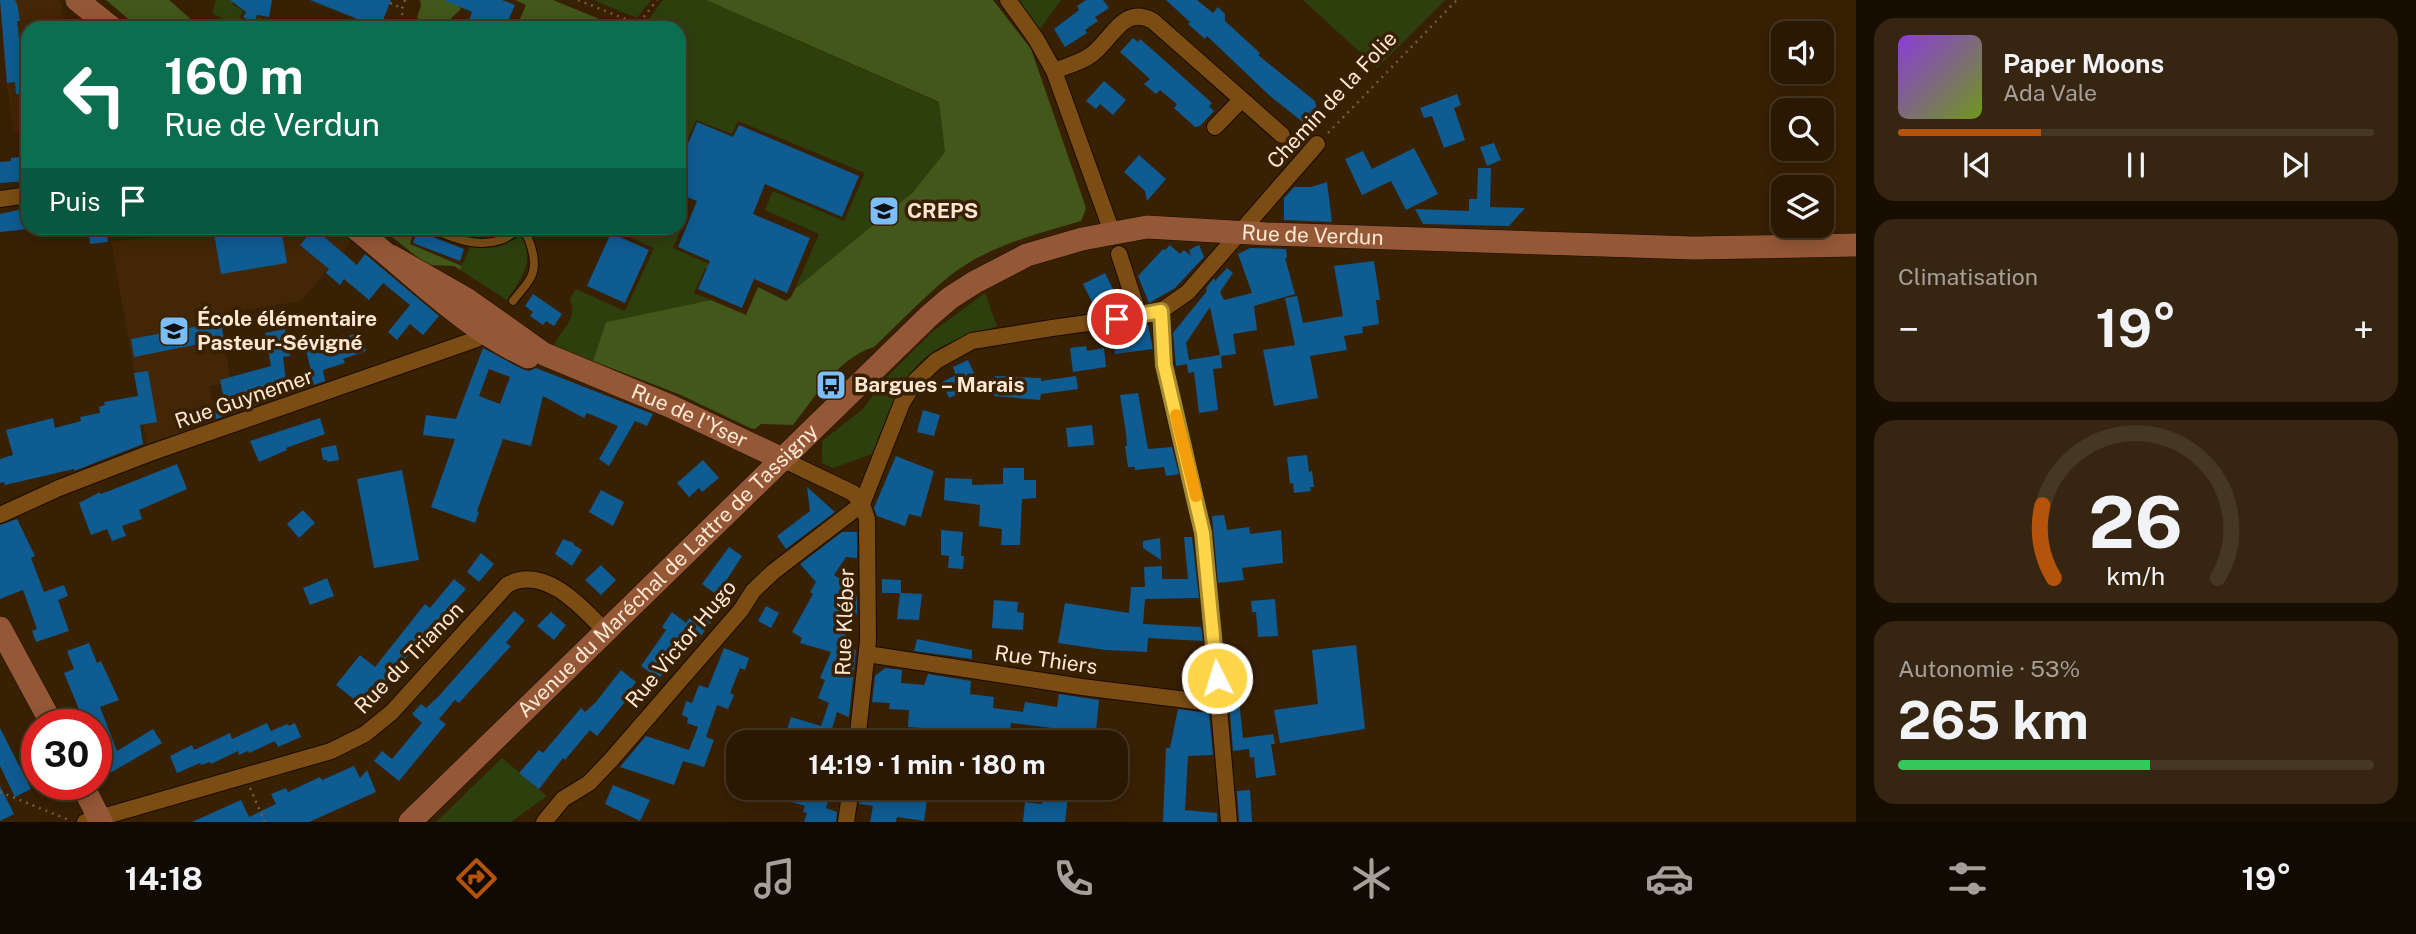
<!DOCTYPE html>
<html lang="fr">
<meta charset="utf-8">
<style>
body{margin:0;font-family:"Public Sans",sans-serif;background:#362511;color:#f1f3f6;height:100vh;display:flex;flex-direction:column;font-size:26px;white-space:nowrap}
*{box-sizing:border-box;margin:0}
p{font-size:23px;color:#a5a099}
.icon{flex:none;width:38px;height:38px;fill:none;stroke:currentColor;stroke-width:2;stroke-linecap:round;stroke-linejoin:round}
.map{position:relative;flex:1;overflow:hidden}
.details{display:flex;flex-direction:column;gap:18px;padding:18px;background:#170d01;width:560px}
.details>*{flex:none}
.banner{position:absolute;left:21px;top:21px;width:665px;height:214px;border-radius:21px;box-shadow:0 4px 18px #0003,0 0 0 2px #463724;background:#0b6e4f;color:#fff;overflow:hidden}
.controls{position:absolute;left:1771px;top:21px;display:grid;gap:14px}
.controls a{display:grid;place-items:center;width:63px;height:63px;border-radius:14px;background:#2a1802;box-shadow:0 4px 18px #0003,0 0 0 2px #463724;font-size:35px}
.speed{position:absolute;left:21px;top:709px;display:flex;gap:14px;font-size:35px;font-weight:700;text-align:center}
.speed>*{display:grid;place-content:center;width:91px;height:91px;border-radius:50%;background:#2a1802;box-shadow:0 4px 18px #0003,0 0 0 2px #463724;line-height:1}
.speed .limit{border:10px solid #d22;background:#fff;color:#111}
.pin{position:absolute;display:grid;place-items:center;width:60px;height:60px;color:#fff;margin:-30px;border:4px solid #fff;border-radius:50%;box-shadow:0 2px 7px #0007}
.me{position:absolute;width:77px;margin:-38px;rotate:355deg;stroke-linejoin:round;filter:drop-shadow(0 0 5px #0008)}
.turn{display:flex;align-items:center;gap:24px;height:147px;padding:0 28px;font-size:32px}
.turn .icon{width:91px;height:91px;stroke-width:2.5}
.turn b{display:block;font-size:49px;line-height:60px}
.then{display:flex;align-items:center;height:66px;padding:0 28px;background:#0003;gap:14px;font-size:26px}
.big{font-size:52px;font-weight:700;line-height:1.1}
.details .tile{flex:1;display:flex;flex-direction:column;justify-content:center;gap:10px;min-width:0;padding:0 24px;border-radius:21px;background:#362511}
.details .dial{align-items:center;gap:0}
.dial svg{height:182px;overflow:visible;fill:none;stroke:#463724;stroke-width:7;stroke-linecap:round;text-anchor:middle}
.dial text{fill:#f1f3f6;stroke:none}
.song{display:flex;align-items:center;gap:21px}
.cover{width:84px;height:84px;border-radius:10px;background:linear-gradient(135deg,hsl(270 70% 55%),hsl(80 70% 35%))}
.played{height:7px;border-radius:4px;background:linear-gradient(90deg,#b45309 30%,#463724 30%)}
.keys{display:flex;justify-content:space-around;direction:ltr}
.heat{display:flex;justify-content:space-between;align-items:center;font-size:38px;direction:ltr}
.charge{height:10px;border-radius:5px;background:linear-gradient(90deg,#34c759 53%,#463724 0)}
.trip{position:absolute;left:726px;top:730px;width:402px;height:70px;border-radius:21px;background:#2a1802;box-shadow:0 4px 18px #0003,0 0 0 2px #463724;font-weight:700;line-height:70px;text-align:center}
.menu{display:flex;height:112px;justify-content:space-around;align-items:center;background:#110a01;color:#a5a099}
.menu .icon{width:49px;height:49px}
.menu .on{color:#b45309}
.menu b{font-size:32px;color:#f1f3f6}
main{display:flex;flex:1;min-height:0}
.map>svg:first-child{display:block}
.built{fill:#422605}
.green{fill:#2e3f0e}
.forest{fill:#42571a}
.building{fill:#0f5c93;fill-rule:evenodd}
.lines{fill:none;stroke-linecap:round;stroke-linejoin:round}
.lane-casing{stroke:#1a0b00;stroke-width:10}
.street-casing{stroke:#1a0b00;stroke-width:18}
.secondary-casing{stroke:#1a0b00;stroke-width:24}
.path{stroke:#755d43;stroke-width:2.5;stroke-dasharray:2 5;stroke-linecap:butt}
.lane{stroke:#7b4d15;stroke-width:8}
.street{stroke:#7b4d15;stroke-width:16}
.secondary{stroke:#955837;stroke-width:23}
.route-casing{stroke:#a68a30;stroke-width:18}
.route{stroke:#ffd54a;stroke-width:12}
.slow{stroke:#f59e0b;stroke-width:12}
.labels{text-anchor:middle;stroke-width:7;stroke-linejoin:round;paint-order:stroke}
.street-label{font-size:21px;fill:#fee8d3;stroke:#382003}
.poi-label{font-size:21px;font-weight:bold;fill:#fee8d3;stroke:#382003;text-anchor:start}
</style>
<main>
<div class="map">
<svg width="1856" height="822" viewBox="0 0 1856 822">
<rect width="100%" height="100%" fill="#382003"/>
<path class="built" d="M0,0H58L61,2L64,28H28V131L13,132L4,61Z
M195,228H337L353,240L301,301L219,314L231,382L209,386L217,421L147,444L111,241L195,234Z"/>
<path class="green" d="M216,0H234L232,4L243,11L240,18L255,25L258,17L262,19L258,28H239L212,13Z
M593,0H651L637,18Z
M663,0H706L940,103L945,152L913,192L795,289L819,234L765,210L773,191L844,221L865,173L738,121L732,134L696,120L679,159V28H642Z
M1012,0H1061L1038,32Z
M1303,0H1445L1377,68Z
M442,228H509C489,244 464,236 442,228Z
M609,228H670L680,232L673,248L709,264L707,269L705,268L694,293L711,300L606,322L593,361L554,345C562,328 578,320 570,299L576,289L625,311L654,248Z
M521,236C536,261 521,279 507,300L460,270L470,247C490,248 503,245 521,236Z
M985,293L997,326C982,332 966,336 951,342C903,361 890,411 872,454L833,468L822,463V441L863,409L887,377L932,332Z
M502,758L547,796L511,822H436Z"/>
<path class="forest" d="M106,0H169L201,28H139Z
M420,0H462L460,10L441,28H425L417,17L421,6Z
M515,0H553L621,28H516L526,5Z
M706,0H993L1031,49L1084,202L1086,209L1081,221C1034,235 984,247 946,279C921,300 898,324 874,347C838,358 816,396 793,425L761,424L755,429L750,428L681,395L593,361L606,322L711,300L746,315L758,287L786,301L791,297L795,289L913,192L945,152L939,102Z
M381,228L414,229L410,244L462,266L460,270L454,266L427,265Z"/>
<path class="building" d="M0,0H15L17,4L20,21H17L20,47L28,46V93L16,94L15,82L7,83Z
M230,0H272L269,17L257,15L254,22L243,17L246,12Z
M310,0H391L380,28Z
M444,0H502L515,5L505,28H466L472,12Z
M1086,0H1103L1109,8L1095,17L1098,21L1085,30L1087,33L1065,47L1054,29L1079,10L1077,6Z
M1166,0H1197L1213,13L1218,7L1225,14V21L1260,53L1258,55L1315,101L1318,118L1311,125L1306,120L1304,123L1270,96L1207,36L1205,39L1188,24L1190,22Z
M1133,38L1138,42L1140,39L1155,52L1212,103L1209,106L1214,111L1200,126L1195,127L1174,108L1177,104L1160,90L1156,94L1144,84L1150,79L1120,52Z
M1104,81L1126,100L1113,115L1100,104L1096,109L1086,101Z
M1457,94L1461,105L1454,108L1465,140L1444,148L1432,116L1424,118L1420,108Z
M697,122L733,137L739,125L859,176L842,217L765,184L753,214L810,238L787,293L754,279L742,308L698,289L710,261L678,247L697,201L679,194V165Z
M1494,143L1501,160L1487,166L1480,147Z
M1414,148L1438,194L1406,210L1391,181L1362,195L1345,159L1363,151L1372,169Z
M1139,155L1166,179L1147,201L1145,191L1124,172Z
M28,156V181L0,183V162L11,161V158Z
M1478,168H1491L1490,207L1525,208L1509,226L1423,224L1415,209L1469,211V199H1477Z
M1327,182L1332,222L1284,220V198L1294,187H1311Z
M18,210L27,211L28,229L0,232V214Z
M88,228H106L108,242L90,244Z
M213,228H281L287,263L221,274Z
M314,228L357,265L365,254L439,316L423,335L410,324L397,340L388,332L410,305L383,283L369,300L344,279L340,285L326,273L329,269L300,245Z
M417,231L464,249L460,261L413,243Z
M611,233L649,250L625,303L587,286Z
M1170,245L1180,254L1184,250L1191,256L1189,250L1199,245L1204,257L1175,288L1149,303L1138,276L1163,249L1165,250Z
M1250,248L1286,249L1287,258H1285L1295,294L1254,306L1257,330L1233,334L1236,354L1221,356L1222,368L1213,369L1218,410L1199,413L1194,372L1188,373L1187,364L1176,366L1173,333L1207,291L1206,288L1214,278L1215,281L1227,268L1233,273L1220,292L1224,300L1252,293L1238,254ZM1210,307L1220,355L1189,360L1186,343Z
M1374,261L1380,300H1376L1379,324L1362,327L1363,333L1344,336L1347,350L1310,356L1318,398L1274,406L1263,350L1295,345L1285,298L1297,296L1303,323L1343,316L1334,266Z
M1105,273L1117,297L1095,308L1083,284Z
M533,294L562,314L554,326L546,321L543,325L530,316L533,312L525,306Z
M221,322L224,339L134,357L131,339Z
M1148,325L1153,349L1115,354L1112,330Z
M285,329L290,356L283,357L286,381L312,375L304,342L315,340L316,346L344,335L345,337L360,332L366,351L343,359L345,363L323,370L325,381L216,419L213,401L224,399L220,380L271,366L265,333Z
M1086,346L1087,351L1104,348L1106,367L1073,372L1070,348Z
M483,348L522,369L529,371L536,368L653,414L647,426L635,421L609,466L599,459L618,426L587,413L584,418L543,396L531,446L503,439L477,511L479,512L475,523L431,507L455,439L423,435L426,415L456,419ZM489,369L510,377L500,404L479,396Z
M968,360L979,384L949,398L942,382L956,375L953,367Z
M148,371L157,422L140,425L143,444L74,471V469L5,485L4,482L0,483V459L13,455L6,430L53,418L55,428L81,421L80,417L100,413L99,407L105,405L104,402L138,396L134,373Z
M995,376L1041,378V381L1076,376L1078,389L1041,394L1040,400L994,396Z
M1138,393L1148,449L1172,447L1179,474L1166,476L1164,467L1135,470V467H1128L1125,446H1127L1126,433L1120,395Z
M923,410L940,415L934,436L917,432Z
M320,418L325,434L286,448L287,450L259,462L250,441Z
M1092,425L1094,445L1068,447L1066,428Z
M336,445L339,460L327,462V460H323L321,448Z
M1307,455L1309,472L1312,471L1314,487H1310L1311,491L1294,493L1293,483L1290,484L1287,457Z
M896,456L934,471L921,517L909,514L905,526L877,516L874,508Z
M703,460L719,478L702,492L699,488L689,497L677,483Z
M177,464L187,489L139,510L142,519L122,526L126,536L112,541L107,529L91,535L79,503L100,492V494L109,491Z
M1003,468H1024V480H1036V498L1022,499L1020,545H1001L1002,529L979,526L980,505L944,500L945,478L972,479V485L1003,484Z
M402,470L419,560L374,568L357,479Z
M807,487L835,512L786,549L777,536L810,511Z
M601,490L624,502L613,526L589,512Z
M303,510L315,523L299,538L287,524Z
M1224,515L1227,530L1249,527L1250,534L1281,530L1283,563L1242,568L1244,580L1218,583L1212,516Z
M17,519L35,556L31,558L44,592L64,585L68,596L58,600L69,631L36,642L32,631L37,629L23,590L0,599V525Z
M941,530L963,532L961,556H964L963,569L948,568L949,556L941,555Z
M842,532H857V558L846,557L834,575L850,585L847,593L857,597V614L852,611L843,646L856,650L849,717L837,712L828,742H820L799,734L796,742H783L791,717L821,726L829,703L818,698L825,680L820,678L831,652L800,643L802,638L792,632L813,594L810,592L816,582L800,564Z
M1184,537H1192L1199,598L1145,599L1143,624L1201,627L1203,641L1148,638L1147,652L1105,650L1058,643L1065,603L1129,613L1131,587H1145L1144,567L1162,566V579H1188Z
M1160,538L1161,560L1143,548V541Z
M563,539L574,543V545L582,550L572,566L555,554Z
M729,547L742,556L717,595L702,584Z
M481,553L494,564L479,582L467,572Z
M601,565L616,580L601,595L585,580Z
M327,578L334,596L310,605L303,588Z
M454,579L466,589L424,636L383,686L385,688L374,700L368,695L360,704L336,685L360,655L375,667L425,604L430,608Z
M882,579L901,580V593L922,594L919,620L897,619L900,593H882Z
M1275,599L1278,636L1258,637L1256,612H1252L1251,601Z
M994,600L1018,602L1017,612L1024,613L1023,630L992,628Z
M711,601L722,609L696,642L689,638L659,679L641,666L666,630L662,627L672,612L686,623L691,616L696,620Z
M766,606L779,613L771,628L758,621Z
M514,611L525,620L506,643L511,646L459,703L455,700L439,719L446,724L399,781L374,761L382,751L392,759L422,723L412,714L421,704L426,708L438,697Z
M551,612L566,625L554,640L537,626Z
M917,639L972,650V659L914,651Z
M89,643L97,663L101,661L119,700L100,707L117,751L153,729L162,743L110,773L103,762L96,744V720L85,724L64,673L74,669L67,651Z
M1356,645L1365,729L1280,743L1274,710L1318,704L1312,650Z
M724,648L749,658L745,670L740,668L730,693L734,695L728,709L717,705L706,737L714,740L704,767L683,761L674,785L620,767L646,736L689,750L698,727L687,723L688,718L682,715L686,701L692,703L699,685L708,688Z
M1203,650L1207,692L1187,689V679L1196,680L1194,651Z
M885,668L902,670L901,683L924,685L928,674L971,681L970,694L994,697L993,708L1023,712L1025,702L1057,707L1059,694L1099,700L1095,742H1082L1083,736L1059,734L1060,729L1011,723L1009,736L957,728L956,730L908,727L909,710L889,709L890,703L872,702L875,676Z
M621,670L636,682L631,689L634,691L597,736L590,730L565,760L563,758L539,789L519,773L539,750L543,753L581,708L585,712L595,703Z
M1239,700L1243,738L1273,734L1275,744H1271L1276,775L1256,778L1254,757L1250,758L1249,749L1233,751L1229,701Z
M1178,709L1209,713L1213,755L1188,756L1185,810L1217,813V822H1163L1166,748H1170Z
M267,723L272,733L271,731L287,724L289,726L295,723L301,737L278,747L275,741L249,753L248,751L239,755L238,751L211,764L210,762L201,765L200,763L177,773L170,756L192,745L194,750L230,733L232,739Z
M0,728L31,789L15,797L0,766Z
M354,766L360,778L367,770L376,792L309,822H192L241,800L249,817L276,804L271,794L286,788L288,792L320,777L322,780Z
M613,785L650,800L640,821L605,804Z
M0,786L14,814L0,821Z
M792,788H832L826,808L837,812L836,822H804L807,813L803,812L805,806L788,801Z
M861,788H888L928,793L924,821L897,817L896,822H870L873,806L859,804Z
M1050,788H1069L1065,822H1023L1025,802L1041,804L1049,796Z
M1250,790L1252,822H1239L1237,791Z"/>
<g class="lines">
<g class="lane-casing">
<path id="lane" d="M430,228C451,238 477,248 501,240C508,238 514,232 520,228
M513,301C519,293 527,285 531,277C538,264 531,238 521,228"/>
</g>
<g class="street-casing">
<path id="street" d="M1008,0L1036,39L1054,71L1112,232
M1054,71C1066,66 1080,63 1091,55C1112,40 1123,4 1153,21L1282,135
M1215,127L1241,100
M0,199L28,195
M1119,254L1139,316
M1161,311C1160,392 1194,469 1205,549L1229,822
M782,459L853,493L862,504L867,519L868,641L857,742
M0,515L59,488L150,453L474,340L492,331
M867,654L1082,687L1219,704
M85,822L331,751L365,734L392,712L507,585C544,564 582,607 605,631
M544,822L563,799L589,783L611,760L741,610L753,591L773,572L862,504L902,403L916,380L936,361L972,341L1052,328L1139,316L1161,311L1188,292L1317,144
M846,822L851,788"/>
</g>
<g class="secondary-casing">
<g id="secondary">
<path d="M77,0L112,28"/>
<path d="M355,228C413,274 460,325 528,357"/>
<path id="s1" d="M391,256L468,300L544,354L670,406L782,459"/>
<path d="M0,628L52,724"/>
<path d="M82,784L101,822"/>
<path id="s2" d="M410,822L929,316L950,298L975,282L1027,255L1082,239L1147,227L1267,234L1694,248L1856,245"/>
</g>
</g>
<path class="path" d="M405,0L401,11L408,28
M578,0L638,24
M390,3L397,6L401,11
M635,28L657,0
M1328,133L1457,0
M250,788L265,822
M0,792L69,820"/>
<use href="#lane" class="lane"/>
<use href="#street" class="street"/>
<use href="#secondary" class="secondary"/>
</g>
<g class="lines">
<g class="route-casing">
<path id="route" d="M1117,319L1161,311L1164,365L1203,533L1217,678"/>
</g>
<use href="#route" class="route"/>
<path class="slow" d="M1176,415L1196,496"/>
</g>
<defs>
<g id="university-square" transform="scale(1.575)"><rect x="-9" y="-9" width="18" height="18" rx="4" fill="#7cbef9" stroke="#382003"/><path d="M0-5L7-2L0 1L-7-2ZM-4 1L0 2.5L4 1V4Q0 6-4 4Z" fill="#111"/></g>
<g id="school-square" transform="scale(1.575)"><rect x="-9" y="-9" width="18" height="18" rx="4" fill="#7cbef9" stroke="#382003"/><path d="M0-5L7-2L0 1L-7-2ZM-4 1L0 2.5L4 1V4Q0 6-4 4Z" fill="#111"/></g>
<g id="bus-square" transform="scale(1.575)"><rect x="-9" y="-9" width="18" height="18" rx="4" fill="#7cbef9" stroke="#382003"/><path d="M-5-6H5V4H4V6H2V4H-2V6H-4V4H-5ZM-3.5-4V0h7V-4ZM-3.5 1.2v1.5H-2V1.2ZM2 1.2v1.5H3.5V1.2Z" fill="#111"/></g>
</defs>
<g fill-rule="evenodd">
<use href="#university-square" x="884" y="211"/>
<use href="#school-square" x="174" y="331"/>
<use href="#bus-square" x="831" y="385"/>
</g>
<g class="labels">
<g class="street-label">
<text transform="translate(1332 100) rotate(-47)" y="7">Chemin de la Folie</text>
<text dy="7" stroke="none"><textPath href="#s2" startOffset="1130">Rue de Verdun</textPath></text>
<text transform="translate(244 399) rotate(-19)" y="7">Rue Guynemer</text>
<text dy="7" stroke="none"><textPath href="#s1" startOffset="340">Rue de l'Yser</textPath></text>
<text dy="7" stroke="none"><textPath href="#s2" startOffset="360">Avenue du Maréchal de Lattre de Tassigny</textPath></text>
<text transform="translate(845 622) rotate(-88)" y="7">Rue Kléber</text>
<text transform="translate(681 644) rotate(-50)" y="7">Rue Victor Hugo</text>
<text transform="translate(409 658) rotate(-46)" y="7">Rue du Trianon</text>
<text transform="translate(1046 660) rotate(8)" y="7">Rue Thiers</text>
</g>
<g class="poi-label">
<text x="907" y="218">CREPS</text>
<text x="197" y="326">École élémentaire<tspan x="197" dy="24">Pasteur-Sévigné</tspan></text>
<text x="854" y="392">Bargues – Marais</text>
</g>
</g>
</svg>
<div class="controls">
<a><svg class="icon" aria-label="sound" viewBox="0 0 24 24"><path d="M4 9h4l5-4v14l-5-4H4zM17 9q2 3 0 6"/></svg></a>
<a><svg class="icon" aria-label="search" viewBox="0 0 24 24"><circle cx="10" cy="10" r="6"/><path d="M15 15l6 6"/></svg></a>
<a><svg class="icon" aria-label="layers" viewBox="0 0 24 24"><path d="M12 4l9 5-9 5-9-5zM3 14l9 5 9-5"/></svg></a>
</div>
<div class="speed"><div class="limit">30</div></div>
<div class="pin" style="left:1117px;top:319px;background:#d93025"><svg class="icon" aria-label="arrive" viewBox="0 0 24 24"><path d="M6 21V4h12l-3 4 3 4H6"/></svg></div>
<svg class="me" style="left:1217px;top:678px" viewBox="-20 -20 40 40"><circle r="17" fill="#ffd54a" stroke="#fff" stroke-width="3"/><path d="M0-11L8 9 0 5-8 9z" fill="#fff"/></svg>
<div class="trip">14:19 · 1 min · 180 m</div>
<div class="banner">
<div class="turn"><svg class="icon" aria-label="left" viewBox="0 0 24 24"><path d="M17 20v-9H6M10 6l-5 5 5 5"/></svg><div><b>160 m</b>Rue de Verdun</div></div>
<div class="then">Puis<svg class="icon" aria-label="arrive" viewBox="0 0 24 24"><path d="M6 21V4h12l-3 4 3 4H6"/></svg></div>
</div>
</div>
<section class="details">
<div class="tile">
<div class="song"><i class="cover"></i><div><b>Paper Moons</b><p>Ada Vale</p></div></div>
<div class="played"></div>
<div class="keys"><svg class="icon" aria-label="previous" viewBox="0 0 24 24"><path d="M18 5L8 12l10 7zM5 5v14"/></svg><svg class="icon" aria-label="pause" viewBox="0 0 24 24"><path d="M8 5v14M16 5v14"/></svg><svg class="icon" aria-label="next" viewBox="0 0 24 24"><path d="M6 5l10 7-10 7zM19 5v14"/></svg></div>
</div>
<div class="tile"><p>Climatisation</p>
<div class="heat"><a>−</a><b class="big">19°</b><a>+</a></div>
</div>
<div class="tile dial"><svg viewBox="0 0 100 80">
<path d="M14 69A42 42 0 1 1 86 69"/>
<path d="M14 69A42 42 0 0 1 9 37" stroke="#b45309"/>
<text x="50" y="56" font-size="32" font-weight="700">26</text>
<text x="50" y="72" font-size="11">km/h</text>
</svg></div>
<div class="tile"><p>Autonomie · 53%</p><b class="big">265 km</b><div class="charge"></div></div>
</section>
</main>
<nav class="menu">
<b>14:18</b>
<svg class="icon on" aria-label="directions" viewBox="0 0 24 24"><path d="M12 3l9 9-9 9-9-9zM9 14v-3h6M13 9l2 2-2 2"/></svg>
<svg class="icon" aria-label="music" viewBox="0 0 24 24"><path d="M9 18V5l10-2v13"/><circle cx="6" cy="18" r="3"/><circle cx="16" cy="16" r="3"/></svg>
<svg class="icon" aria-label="phone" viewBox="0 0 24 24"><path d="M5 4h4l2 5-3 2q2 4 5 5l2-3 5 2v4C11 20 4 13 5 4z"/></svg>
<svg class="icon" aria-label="climate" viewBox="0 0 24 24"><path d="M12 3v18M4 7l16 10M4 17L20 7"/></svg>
<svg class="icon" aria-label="car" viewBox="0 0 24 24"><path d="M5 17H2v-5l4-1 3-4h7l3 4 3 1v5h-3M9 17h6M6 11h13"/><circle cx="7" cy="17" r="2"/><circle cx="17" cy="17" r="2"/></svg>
<svg class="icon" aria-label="filters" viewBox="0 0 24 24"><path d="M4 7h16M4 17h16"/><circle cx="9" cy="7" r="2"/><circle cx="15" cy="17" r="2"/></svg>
<b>19°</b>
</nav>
